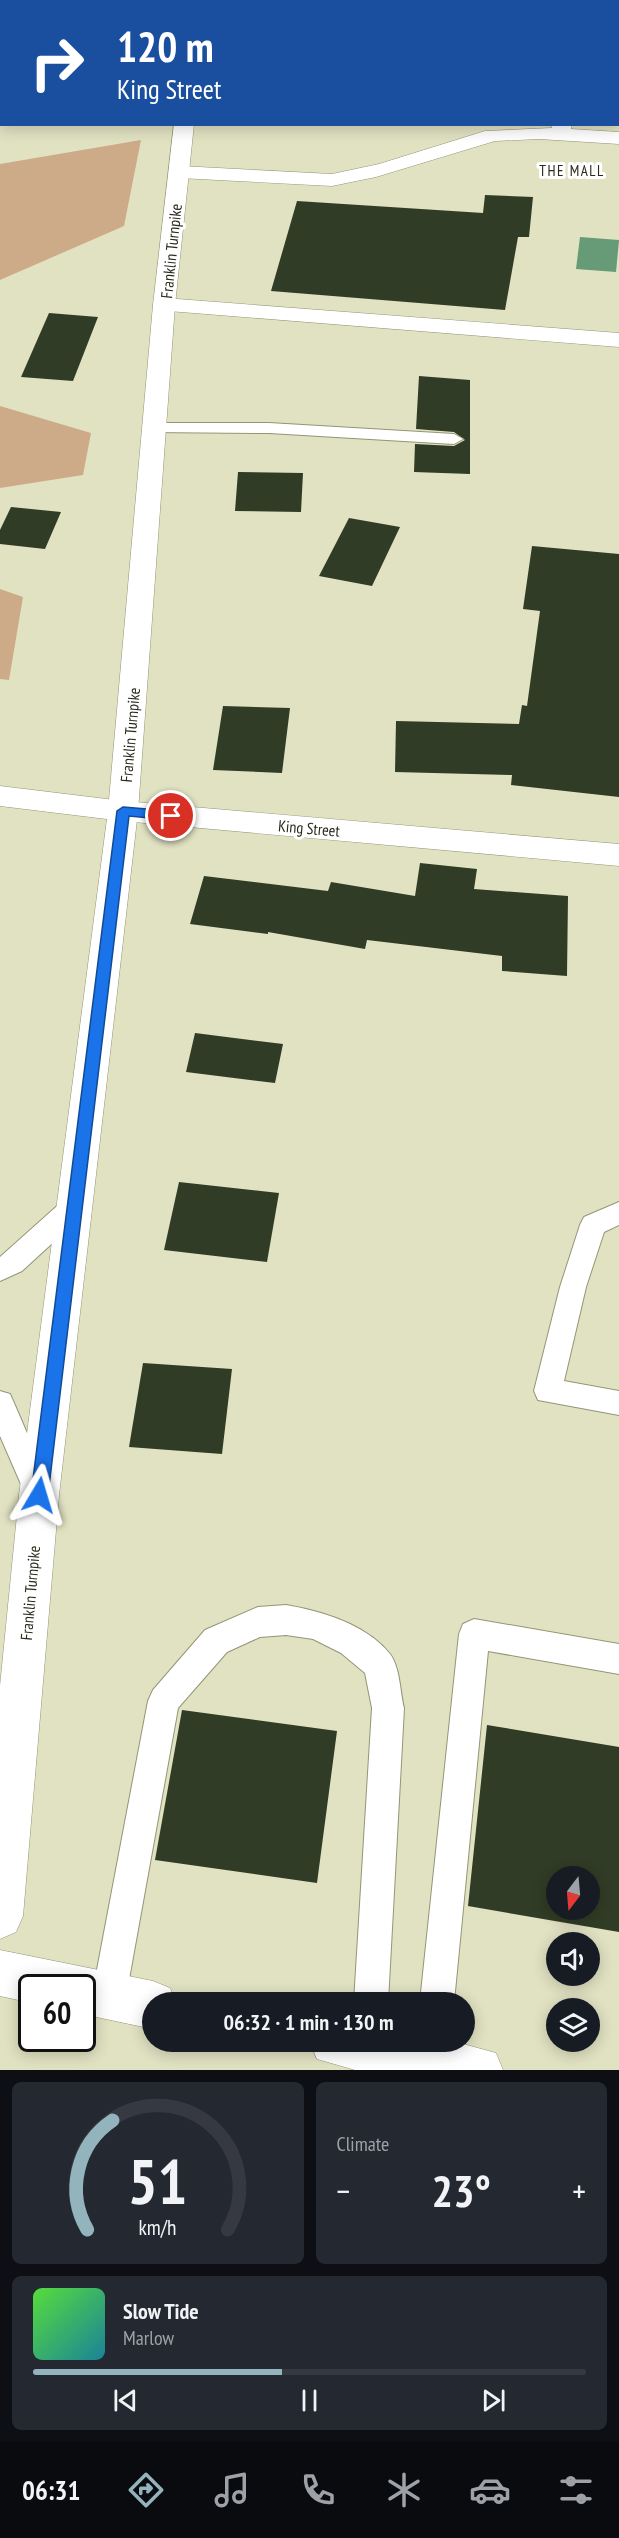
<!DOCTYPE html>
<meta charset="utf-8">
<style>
body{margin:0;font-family:"PT Sans Narrow",sans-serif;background:#242831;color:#f1f3f6;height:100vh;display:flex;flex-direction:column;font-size:22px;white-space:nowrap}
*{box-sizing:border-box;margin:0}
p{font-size:20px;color:#9ea1a6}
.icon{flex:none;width:33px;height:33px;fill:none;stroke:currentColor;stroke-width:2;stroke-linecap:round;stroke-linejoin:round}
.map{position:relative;height:2070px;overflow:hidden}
.panel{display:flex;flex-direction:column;gap:12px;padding:12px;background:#0d0f14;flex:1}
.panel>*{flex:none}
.top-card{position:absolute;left:0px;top:0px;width:620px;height:126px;box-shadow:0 3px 15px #0003;background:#1a4fa0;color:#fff;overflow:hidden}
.needle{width:39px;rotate:196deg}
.controls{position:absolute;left:546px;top:1866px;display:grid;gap:12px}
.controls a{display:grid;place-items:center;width:54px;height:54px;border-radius:50%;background:#171b24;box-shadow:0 3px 15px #0003;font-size:30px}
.speed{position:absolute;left:18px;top:1974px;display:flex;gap:12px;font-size:30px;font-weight:700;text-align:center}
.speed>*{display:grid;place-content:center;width:78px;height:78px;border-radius:50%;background:#171b24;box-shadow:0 3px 15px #0003;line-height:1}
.speed .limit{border:3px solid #111;border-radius:9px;background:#fff;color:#111}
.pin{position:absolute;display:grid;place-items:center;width:51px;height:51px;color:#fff;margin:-26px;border:3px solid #fff;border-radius:50%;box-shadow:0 2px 6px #0007}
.me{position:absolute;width:66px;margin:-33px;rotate:7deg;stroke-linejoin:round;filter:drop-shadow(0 0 4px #0008)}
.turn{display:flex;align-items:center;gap:21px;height:126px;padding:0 18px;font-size:27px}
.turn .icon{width:78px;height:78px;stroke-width:2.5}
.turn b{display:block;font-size:42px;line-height:51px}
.big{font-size:45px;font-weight:600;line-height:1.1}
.panel .widget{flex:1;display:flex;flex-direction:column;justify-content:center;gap:9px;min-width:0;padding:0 21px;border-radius:9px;background:#242831}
.panel .dial{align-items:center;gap:0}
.dial svg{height:156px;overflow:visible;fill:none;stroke:#363941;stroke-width:7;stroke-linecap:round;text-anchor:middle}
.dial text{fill:#f1f3f6;stroke:none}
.song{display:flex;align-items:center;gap:18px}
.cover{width:72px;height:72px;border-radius:9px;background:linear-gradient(135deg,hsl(110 70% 55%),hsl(190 70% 35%))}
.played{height:6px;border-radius:3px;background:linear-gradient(90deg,#94b4bd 45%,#363941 45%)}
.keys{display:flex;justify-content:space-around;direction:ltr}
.heat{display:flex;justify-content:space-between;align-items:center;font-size:33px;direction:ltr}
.panel .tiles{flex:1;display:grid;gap:12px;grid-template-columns:1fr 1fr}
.widget:last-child{grid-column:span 2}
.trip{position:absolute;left:142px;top:1992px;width:333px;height:60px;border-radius:30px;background:#171b24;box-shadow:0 3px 15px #0003;font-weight:600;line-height:60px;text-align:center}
.menu{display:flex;height:96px;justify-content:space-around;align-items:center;background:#090b0e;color:#9ea1a6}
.menu .icon{width:42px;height:42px}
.menu .on{color:#94b4bd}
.menu b{font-size:27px;color:#f1f3f6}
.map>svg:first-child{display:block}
.green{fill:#ceab88}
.water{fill:#679a76}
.building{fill:#303c25;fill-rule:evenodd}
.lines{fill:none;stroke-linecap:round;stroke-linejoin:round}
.lane-casing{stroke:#939576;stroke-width:2}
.street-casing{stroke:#939576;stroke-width:1}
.secondary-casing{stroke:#939576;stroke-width:1}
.primary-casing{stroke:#939576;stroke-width:1}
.lane{fill:#fff;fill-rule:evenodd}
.street{fill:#fff;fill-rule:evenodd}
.secondary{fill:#fff;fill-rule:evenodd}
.primary{fill:#fff;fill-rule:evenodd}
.route{fill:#1a73e8;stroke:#114b97;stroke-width:1.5}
.labels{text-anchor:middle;stroke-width:6;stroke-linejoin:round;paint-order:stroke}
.far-neighbourhood-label{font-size:15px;letter-spacing:1.5px;fill:#2a2a1e;stroke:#fff}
.street-label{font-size:16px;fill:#2a2a1e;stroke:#fff}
</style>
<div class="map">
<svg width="619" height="2070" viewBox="0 0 619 2070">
<rect width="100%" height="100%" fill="#e1e2c2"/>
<path class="green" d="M141,140L124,226L0,280V164Z
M0,406L91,433L83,475L0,488Z
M0,589L23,597L9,680L0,679Z"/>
<path class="water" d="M580,237L619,240L616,272L576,269Z"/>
<path class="building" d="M485,195L533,197L529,237H518L505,310L271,291L297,201L483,213Z
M49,313L98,317L73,381L21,377Z
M419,376L470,380V474L414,472L415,444L454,446L465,440L454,432L416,429Z
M238,472L303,473L301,512L235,511Z
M11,507L61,512L45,549L0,544V530Z
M349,518L400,527L372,586L319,576Z
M532,546L619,554V797L511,785L512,775L395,772L396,721L519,724L522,705L527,706L540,611L523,609Z
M223,706L290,708L282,773L213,770Z
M420,863L477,869L474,889L568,896L567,976L502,971V956L367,940L365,949L268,932V934L190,924L204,876L328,891L331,882L415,896Z
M195,1033L283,1044L275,1083L186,1072Z
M179,1182L279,1193L267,1262L164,1250Z
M143,1363L232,1369L222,1454L129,1447Z
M182,1710L337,1731L317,1883L155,1860Z
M487,1725L619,1747V1932L468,1906ZM556,1876H590V1910H556Z"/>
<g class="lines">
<g class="lane-casing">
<path id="lane" d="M346,0H358V2H346Z
M155,423H269L454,434L463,439L454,444L269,433L149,432L146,428L149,424Z
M75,1195L84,1198L88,1206L84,1214L22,1271L0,1281V1257L66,1198Z
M619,1202V1225L604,1232L586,1287L564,1381L619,1391V1415L538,1400L534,1391L560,1287L580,1225L584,1217Z
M0,1391L10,1394L14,1403L51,1489L47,1498L37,1502L27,1498L0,1436Z
M286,1605C321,1611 366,1624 390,1654C400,1667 400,1692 404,1708L388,2002H354L372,1708L365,1673L341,1653L313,1639L286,1635L260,1637L227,1652L178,1708L126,1996L121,2008L109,2013L97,2008L92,1996L148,1701L153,1690L205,1630L258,1607Z
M474,1619L619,1644V1674L488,1651L454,2002H420L459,1634L463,1624Z"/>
</g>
<g class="street-casing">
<path id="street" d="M618,56H619V68H618Z
M2,76V88L0,89V77Z
M552,124H572L571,129L619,132V144L539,139L495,141L376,177L332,186L180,178L173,176L170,172L173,168L180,166L332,174L379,164L485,131L552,128Z
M164,298L619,333V347L156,310L153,305L156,300Z
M0,786L123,801L619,844V866L123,821L0,806Z"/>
</g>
<g class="secondary-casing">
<path id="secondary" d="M0,1950L153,1981L170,1988L176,2002H153V2029L82,2014V1988H32V2003L0,1996Z
M310,2042H456L496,2053L503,2070H355L317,2059Z"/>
</g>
<g class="primary-casing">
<path id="primary" d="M186,0H204V2H186Z
M174,124H194L175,305L138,811L59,1495L23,1916L16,1932L0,1939V1686L19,1495L108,811L153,305Z"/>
</g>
<use href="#lane" class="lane"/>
<use href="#street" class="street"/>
<use href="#secondary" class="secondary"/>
<use href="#primary" class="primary"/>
</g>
<path class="route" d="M123,807L171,811L177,816L171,820L129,816L48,1495L45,1501L39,1503L33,1501L31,1495L117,811Z"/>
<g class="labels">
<g class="far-neighbourhood-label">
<text x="572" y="176">THE MALL</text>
</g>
<g class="street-label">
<text transform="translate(171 251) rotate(-84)" y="6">Franklin Turnpike</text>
<text transform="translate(130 735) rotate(-85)" y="6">Franklin Turnpike</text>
<text transform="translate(309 828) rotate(5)" y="6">King Street</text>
<text transform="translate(30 1593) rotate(-85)" y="6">Franklin Turnpike</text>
</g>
</g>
</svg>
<div class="controls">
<a><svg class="needle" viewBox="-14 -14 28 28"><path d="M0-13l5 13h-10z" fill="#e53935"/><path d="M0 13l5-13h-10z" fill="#9ea1a6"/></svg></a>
<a><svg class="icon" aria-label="sound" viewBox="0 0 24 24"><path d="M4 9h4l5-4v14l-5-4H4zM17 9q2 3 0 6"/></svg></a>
<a><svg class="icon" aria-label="layers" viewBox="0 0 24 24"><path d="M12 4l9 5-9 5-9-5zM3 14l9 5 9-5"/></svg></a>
</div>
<div class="speed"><div class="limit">60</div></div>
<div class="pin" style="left:171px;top:816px;background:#d93025"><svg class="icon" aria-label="arrive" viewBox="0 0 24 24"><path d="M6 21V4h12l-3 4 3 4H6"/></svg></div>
<svg class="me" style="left:39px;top:1495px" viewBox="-20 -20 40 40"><path d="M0-17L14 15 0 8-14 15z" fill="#1a73e8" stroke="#fff" stroke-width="4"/></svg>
<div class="trip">06:32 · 1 min · 130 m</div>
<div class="top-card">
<div class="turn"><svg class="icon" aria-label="right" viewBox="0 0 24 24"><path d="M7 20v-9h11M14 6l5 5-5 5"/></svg><div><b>120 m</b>King Street</div></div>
</div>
</div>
<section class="panel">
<div class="tiles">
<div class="widget dial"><svg viewBox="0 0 100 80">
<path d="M14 69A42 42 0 1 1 86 69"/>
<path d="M14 69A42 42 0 0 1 27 13" stroke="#94b4bd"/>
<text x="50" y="56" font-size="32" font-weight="700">51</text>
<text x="50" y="72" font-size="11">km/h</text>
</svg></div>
<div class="widget"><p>Climate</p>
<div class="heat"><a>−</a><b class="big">23°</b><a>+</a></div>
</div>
<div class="widget">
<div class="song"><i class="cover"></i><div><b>Slow Tide</b><p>Marlow</p></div></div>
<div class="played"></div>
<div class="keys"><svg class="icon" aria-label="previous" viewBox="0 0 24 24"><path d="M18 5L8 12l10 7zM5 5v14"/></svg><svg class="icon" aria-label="pause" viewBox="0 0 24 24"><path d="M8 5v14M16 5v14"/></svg><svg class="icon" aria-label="next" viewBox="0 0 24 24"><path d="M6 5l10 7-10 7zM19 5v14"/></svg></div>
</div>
</div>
</section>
<nav class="menu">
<b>06:31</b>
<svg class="icon on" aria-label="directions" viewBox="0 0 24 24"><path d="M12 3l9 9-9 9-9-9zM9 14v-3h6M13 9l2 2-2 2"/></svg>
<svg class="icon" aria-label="music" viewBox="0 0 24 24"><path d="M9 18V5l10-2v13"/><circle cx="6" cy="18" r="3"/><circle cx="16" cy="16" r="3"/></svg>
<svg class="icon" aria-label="phone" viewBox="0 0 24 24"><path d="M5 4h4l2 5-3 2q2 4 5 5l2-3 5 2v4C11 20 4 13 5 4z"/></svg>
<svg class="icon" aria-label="climate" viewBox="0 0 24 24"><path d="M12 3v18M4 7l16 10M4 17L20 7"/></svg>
<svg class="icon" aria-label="car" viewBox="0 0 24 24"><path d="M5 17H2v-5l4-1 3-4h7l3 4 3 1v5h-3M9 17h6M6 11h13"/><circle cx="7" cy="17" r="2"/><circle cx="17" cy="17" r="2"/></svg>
<svg class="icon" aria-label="filters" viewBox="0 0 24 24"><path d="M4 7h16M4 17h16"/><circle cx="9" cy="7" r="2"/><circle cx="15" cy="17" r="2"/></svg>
</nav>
